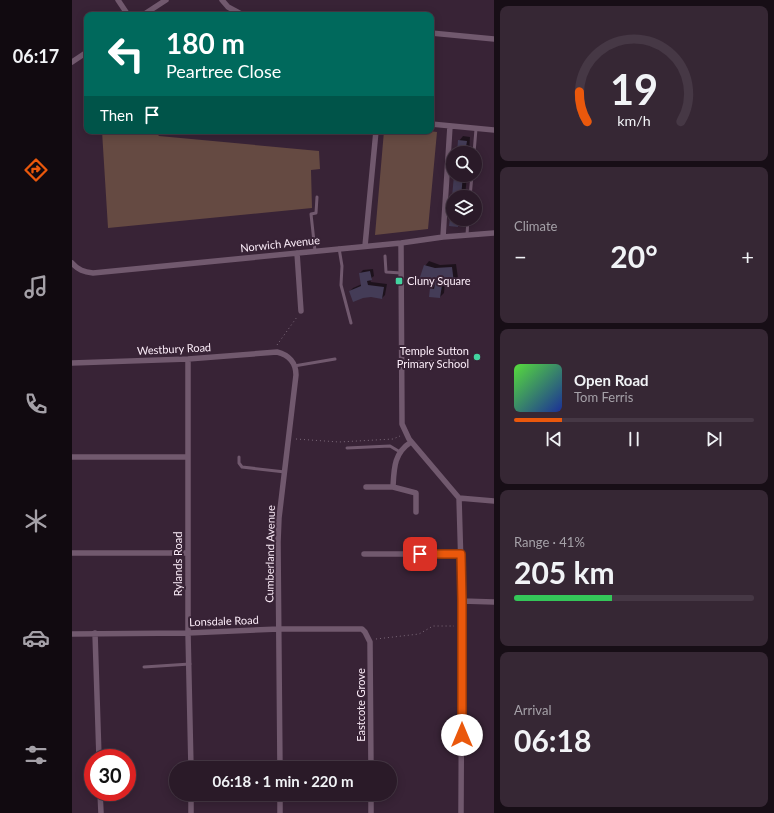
<!DOCTYPE html>
<meta charset="utf-8">
<style>
body{margin:0;font-family:Lato,sans-serif;background:#362734;color:#f1f3f6;height:100vh;display:flex;flex-direction:column;font-size:15px;white-space:nowrap}
*{box-sizing:border-box;margin:0}
p{font-size:13px;color:#a5a1a8}
.icon{flex:none;width:22px;height:22px;fill:none;stroke:currentColor;stroke-width:2;stroke-linecap:round;stroke-linejoin:round}
.map{position:relative;flex:1;overflow:hidden}
.drawer{display:flex;flex-direction:column;gap:6px;padding:6px;background:#170e16;width:280px}
.drawer>*{flex:none}
.banner{position:absolute;left:12px;top:12px;width:350px;height:122px;border-radius:8px;box-shadow:0 2px 10px #0003,0 0 0 1px #463845;background:#00695c;color:#fff;overflow:hidden}
.tools{position:absolute;left:374px;top:146px;display:grid;gap:8px}
.tools a{display:grid;place-items:center;width:36px;height:36px;border-radius:50%;background:#2a1a28;box-shadow:0 2px 10px #0003,0 0 0 1px #463845;font-size:20px}
.speed{position:absolute;left:12px;top:749px;display:flex;gap:8px;font-size:20px;font-weight:700;text-align:center}
.speed>*{display:grid;place-content:center;width:52px;height:52px;border-radius:50%;background:#2a1a28;box-shadow:0 2px 10px #0003,0 0 0 1px #463845;line-height:1}
.speed .limit{border:6px solid #d22;background:#fff;color:#111}
.pin{position:absolute;display:grid;place-items:center;width:34px;height:34px;color:#fff;margin:-17px;border-radius:8px;box-shadow:0 2px 6px #0006}
.me{position:absolute;width:44px;margin:-22px;rotate:0deg;stroke-linejoin:round;filter:drop-shadow(0 0 3px #0008)}
.turn{display:flex;align-items:center;gap:14px;height:84px;padding:0 16px;font-size:18px}
.turn .icon{width:52px;height:52px;stroke-width:2.5}
.turn b{display:block;font-size:28px;line-height:34px}
.then{display:flex;align-items:center;height:38px;padding:0 16px;background:#0003;gap:8px;font-size:15px}
.big{font-size:30px;font-weight:700;line-height:1.1}
.drawer .widget{flex:1;display:flex;flex-direction:column;justify-content:center;gap:6px;min-width:0;padding:0 14px;border-radius:8px;background:#362734}
.drawer .dial{align-items:center;gap:0}
.dial svg{height:104px;overflow:visible;fill:none;stroke:#463845;stroke-width:7;stroke-linecap:round;text-anchor:middle}
.dial text{fill:#f1f3f6;stroke:none}
.song{display:flex;align-items:center;gap:12px}
.cover{width:48px;height:48px;border-radius:6px;background:linear-gradient(135deg,hsl(110 70% 55%),hsl(230 70% 35%))}
.played{height:4px;border-radius:2px;background:linear-gradient(90deg,#ea580c 20%,#463845 20%)}
.keys{display:flex;justify-content:space-around;direction:ltr}
.heat{display:flex;justify-content:space-between;align-items:center;font-size:22px;direction:ltr}
.charge{height:6px;border-radius:3px;background:linear-gradient(90deg,#34c759 41%,#463845 0)}
.trip{position:absolute;left:97px;top:761px;width:228px;height:40px;border-radius:20px;background:#2a1a28;box-shadow:0 2px 10px #0003,0 0 0 1px #463845;font-weight:700;line-height:40px;text-align:center}
main{display:flex;flex:1;min-height:0}
.dock{display:flex;flex-direction:column;width:72px;justify-content:space-around;align-items:center;background:#110a10;color:#a5a1a8}
.dock .icon{width:28px;height:28px}
.dock .active{color:#ea580c}
.dock b{font-size:18px;color:#f1f3f6}
.map>svg:first-child{display:block}
.green{fill:#654a42}
.shadow{fill:#0007}
.building{fill:#443c57}
.lines{fill:none;stroke-linecap:round;stroke-linejoin:round}
.path{stroke:#7b6979;stroke-width:1;stroke-dasharray:1 3;stroke-linecap:butt}
.service{stroke:#71596e;stroke-width:3}
.minor{stroke:#71596e;stroke-width:5.5}
.route-casing{stroke:#983908;stroke-width:10}
.route{stroke:#ea580c;stroke-width:7}
.poi-dot{fill:#43d4a0;stroke:#382336;stroke-width:1.5}
.labels{text-anchor:middle;stroke-width:4;stroke-linejoin:round;paint-order:stroke}
.street-label{font-size:11px;fill:#fcedf9;stroke:#382336}
.poi-label{font-size:11px;fill:#fcedf9;stroke:#382336;text-anchor:start}
</style>
<main>
<nav class="dock">
<b>06:17</b>
<svg class="icon active" aria-label="directions" viewBox="0 0 24 24"><path d="M12 3l9 9-9 9-9-9zM9 14v-3h6M13 9l2 2-2 2"/></svg>
<svg class="icon" aria-label="music" viewBox="0 0 24 24"><path d="M9 18V5l10-2v13"/><circle cx="6" cy="18" r="3"/><circle cx="16" cy="16" r="3"/></svg>
<svg class="icon" aria-label="phone" viewBox="0 0 24 24"><path d="M5 4h4l2 5-3 2q2 4 5 5l2-3 5 2v4C11 20 4 13 5 4z"/></svg>
<svg class="icon" aria-label="climate" viewBox="0 0 24 24"><path d="M12 3v18M4 7l16 10M4 17L20 7"/></svg>
<svg class="icon" aria-label="car" viewBox="0 0 24 24"><path d="M5 17H2v-5l4-1 3-4h7l3 4 3 1v5h-3M9 17h6M6 11h13"/><circle cx="7" cy="17" r="2"/><circle cx="17" cy="17" r="2"/></svg>
<svg class="icon" aria-label="filters" viewBox="0 0 24 24"><path d="M4 7h16M4 17h16"/><circle cx="9" cy="7" r="2"/><circle cx="15" cy="17" r="2"/></svg>
</nav>
<div class="map">
<svg width="422" height="813" viewBox="0 0 422 813">
<rect width="100%" height="100%" fill="#382336"/>
<path class="green" d="M30,131H83L87,136L247,151L248,169L239,170L240,208L36,228Z
M312,131H357L365,132L356,229L303,235Z"/>
<path class="shadow" d="M391,136L398,137L397,153H386L387,141Z
M383,175H395L393,197H381Z
M381,199V219H390V222L386,226L378,225Z
M357,261L368,265L384,264L386,278L382,282L373,283L372,293L368,297L359,289L364,284L353,266Z
M301,269L302,276L298,279L299,282L315,284L313,295L310,298L278,291L281,288L290,284L288,273L291,270Z"/>
<path class="building" d="M386,140L395,141L393,153H385Z
M382,175H391L389,197H380Z
M380,200H381V219H387L386,227L377,226Z
M352,265L363,268L380,267L382,283L370,285L368,298L357,297L358,288L362,289L363,284L347,280Z
M298,271L300,280L295,281L296,285L312,287L310,299L299,297L291,298L281,302L277,291L289,286L287,273Z"/>
<g class="lines">
<path class="path" d="M205,345L225,317
M224,439L267,442L321,439L328,436
M304,639L347,634L361,626H382"/>
<path class="service" d="M402,153L404,129
M398,197L400,175
M395,235L396,219
M267,248L270,266L269,285L279,323
M243,251L239,214L244,213L245,197
M313,256L314,272L329,273
M330,362L383,361
M222,366L263,359
M275,448L318,446L328,452
M167,457V463L170,467L213,472
M72,667L118,664"/>
<path class="minor" d="M46,0L56,15
M150,0L156,7L171,15
M71,15L94,0
M359,33L422,39
M0,62L15,52
M359,124L422,130
M371,237L378,126
M329,243L330,424L337,439L387,498
M293,246L304,131
M225,253L229,311
M0,263C6,270 12,272 21,273L329,243L371,237L422,233
M116,359V633L119,768
M0,363L116,359L205,352C217,355 224,363 224,375L207,518L206,542L208,768
M0,457H115
M294,487H321L344,493V512
M321,487C322,468 322,453 339,442
M387,498L390,601L389,813
M387,498L422,501
M0,553H116
M292,554H389
M390,601L422,602
M23,633L27,758
M0,634L116,633L207,629H290L293,632L298,642L299,768
M28,792L29,813
M119,794V813
M208,794V813
M299,794V813"/>
</g>
<g class="lines">
<g class="route-casing">
<path id="route" d="M348,554H389L390,601V735"/>
</g>
<use href="#route" class="route"/>
</g>
<g class="poi-dot">
<rect x="323" y="277" width="8" height="8" rx="2"/>
<circle cx="405" cy="357" r="4"/>
</g>
<g class="labels">
<g class="street-label">
<text transform="translate(208 244) rotate(-6)" y="4">Norwich Avenue</text>
<text transform="translate(102 349) rotate(-3)" y="4">Westbury Road</text>
<text transform="translate(198 554) rotate(-89)" y="4">Cumberland Avenue</text>
<text transform="translate(106 564) rotate(-90)" y="4">Rylands Road</text>
<text transform="translate(152 621) rotate(-2)" y="4">Lonsdale Road</text>
<text transform="translate(289 705) rotate(-90)" y="4">Eastcote Grove</text>
</g>
<g class="poi-label">
<text x="335" y="285">Cluny Square</text>
<text x="397" y="355" text-anchor="end">Temple Sutton<tspan x="397" dy="13">Primary School</tspan></text>
</g>
</g>
</svg>
<div class="tools">
<a><svg class="icon" aria-label="search" viewBox="0 0 24 24"><circle cx="10" cy="10" r="6"/><path d="M15 15l6 6"/></svg></a>
<a><svg class="icon" aria-label="layers" viewBox="0 0 24 24"><path d="M12 4l9 5-9 5-9-5zM3 14l9 5 9-5"/></svg></a>
</div>
<div class="speed"><div class="limit">30</div></div>
<div class="pin" style="left:348px;top:554px;background:#d93025"><svg class="icon" aria-label="arrive" viewBox="0 0 24 24"><path d="M6 21V4h12l-3 4 3 4H6"/></svg></div>
<svg class="me" style="left:390px;top:735px" viewBox="-20 -20 40 40"><circle r="19" fill="#fff"/><path d="M0-13L10 11 0 6-10 11z" fill="#ea580c"/></svg>
<div class="trip">06:18 · 1 min · 220 m</div>
<div class="banner">
<div class="turn"><svg class="icon" aria-label="left" viewBox="0 0 24 24"><path d="M17 20v-9H6M10 6l-5 5 5 5"/></svg><div><b>180 m</b>Peartree Close</div></div>
<div class="then">Then<svg class="icon" aria-label="arrive" viewBox="0 0 24 24"><path d="M6 21V4h12l-3 4 3 4H6"/></svg></div>
</div>
</div>
<section class="drawer">
<div class="widget dial"><svg viewBox="0 0 100 80">
<path d="M14 69A42 42 0 1 1 86 69"/>
<path d="M14 69A42 42 0 0 1 8 46" stroke="#ea580c"/>
<text x="50" y="56" font-size="32" font-weight="700">19</text>
<text x="50" y="72" font-size="11">km/h</text>
</svg></div>
<div class="widget"><p>Climate</p>
<div class="heat"><a>−</a><b class="big">20°</b><a>+</a></div>
</div>
<div class="widget">
<div class="song"><i class="cover"></i><div><b>Open Road</b><p>Tom Ferris</p></div></div>
<div class="played"></div>
<div class="keys"><svg class="icon" aria-label="previous" viewBox="0 0 24 24"><path d="M18 5L8 12l10 7zM5 5v14"/></svg><svg class="icon" aria-label="pause" viewBox="0 0 24 24"><path d="M8 5v14M16 5v14"/></svg><svg class="icon" aria-label="next" viewBox="0 0 24 24"><path d="M6 5l10 7-10 7zM19 5v14"/></svg></div>
</div>
<div class="widget"><p>Range · 41%</p><b class="big">205 km</b><div class="charge"></div></div>
<div class="widget"><p>Arrival</p><b class="big">06:18</b></div>
</section>
</main>
